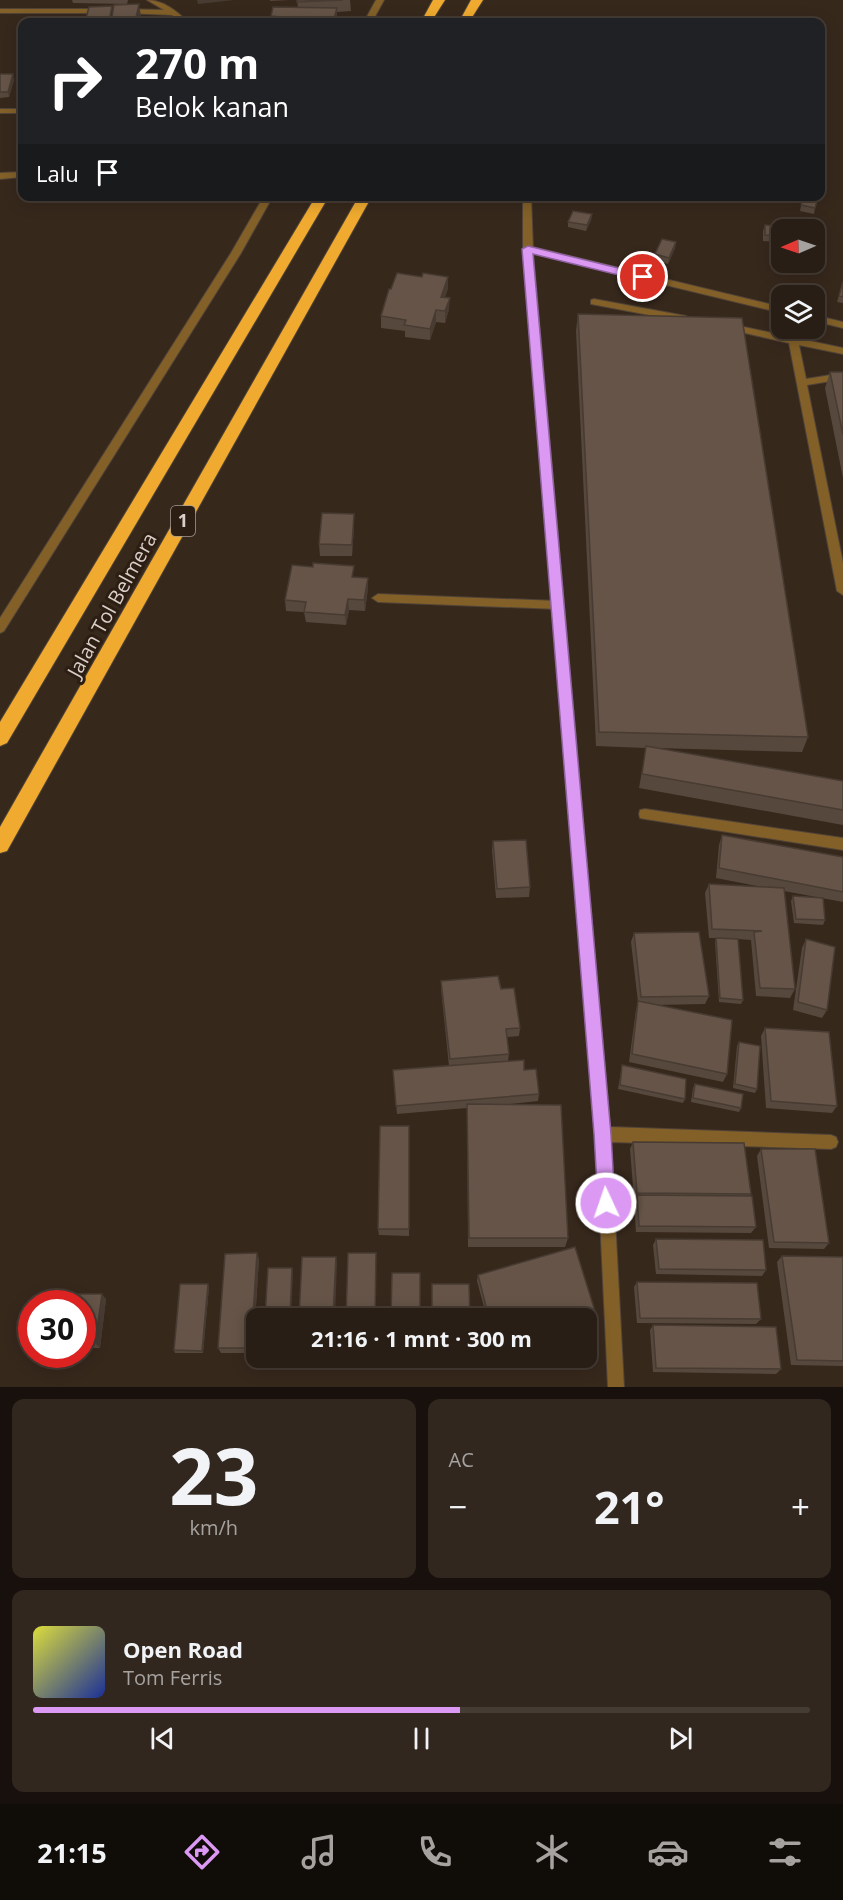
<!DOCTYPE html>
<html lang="id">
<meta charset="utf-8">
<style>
body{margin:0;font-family:"Open Sans",sans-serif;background:#31271e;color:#f1f3f6;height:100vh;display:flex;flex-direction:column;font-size:22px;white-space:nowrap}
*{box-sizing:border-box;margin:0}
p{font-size:20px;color:#a5a2a0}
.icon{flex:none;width:33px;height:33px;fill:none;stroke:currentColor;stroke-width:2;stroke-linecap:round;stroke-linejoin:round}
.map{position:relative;height:1387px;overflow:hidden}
.sheet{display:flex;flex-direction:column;gap:12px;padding:12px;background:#17100c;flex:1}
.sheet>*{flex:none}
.banner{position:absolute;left:18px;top:18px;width:807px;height:183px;border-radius:12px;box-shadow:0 3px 15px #0003,0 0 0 2px #453c34;background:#202124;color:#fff;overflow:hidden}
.needle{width:39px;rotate:268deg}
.buttons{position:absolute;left:771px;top:219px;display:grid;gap:12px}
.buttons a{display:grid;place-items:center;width:54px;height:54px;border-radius:12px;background:#291e15;box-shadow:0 3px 15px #0003,0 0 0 2px #453c34;font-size:30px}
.speed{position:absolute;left:18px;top:1290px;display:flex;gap:12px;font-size:30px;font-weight:700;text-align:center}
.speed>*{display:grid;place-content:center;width:78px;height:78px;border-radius:50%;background:#291e15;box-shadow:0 3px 15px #0003,0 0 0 2px #453c34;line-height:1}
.speed .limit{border:9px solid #d22;background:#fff;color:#111}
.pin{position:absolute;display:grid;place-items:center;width:51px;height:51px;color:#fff;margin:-26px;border:3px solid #fff;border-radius:50%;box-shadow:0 2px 6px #0007}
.me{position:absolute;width:66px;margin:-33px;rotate:357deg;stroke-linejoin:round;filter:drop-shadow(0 0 4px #0008)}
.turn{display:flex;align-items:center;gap:21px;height:126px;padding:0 18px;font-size:27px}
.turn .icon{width:78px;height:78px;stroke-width:2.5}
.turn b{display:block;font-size:42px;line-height:51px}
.then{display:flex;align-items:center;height:57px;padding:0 18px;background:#0003;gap:12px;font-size:22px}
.big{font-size:45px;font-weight:700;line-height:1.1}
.sheet .card{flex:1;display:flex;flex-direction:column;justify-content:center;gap:9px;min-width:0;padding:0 21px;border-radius:12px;background:#31271e}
.sheet .dial{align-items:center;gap:0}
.dial b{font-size:78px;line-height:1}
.song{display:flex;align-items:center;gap:18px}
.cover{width:72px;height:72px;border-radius:9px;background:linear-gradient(135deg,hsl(60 70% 55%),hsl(230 70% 35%))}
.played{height:6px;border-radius:3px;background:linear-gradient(90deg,#dc99f4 55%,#453c34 55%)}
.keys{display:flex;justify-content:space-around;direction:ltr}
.heat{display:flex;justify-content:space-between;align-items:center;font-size:33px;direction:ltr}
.sheet .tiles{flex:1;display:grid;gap:12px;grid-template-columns:1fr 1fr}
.card:last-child{grid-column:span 2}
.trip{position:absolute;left:246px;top:1308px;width:351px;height:60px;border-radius:12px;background:#291e15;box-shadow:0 3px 15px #0003,0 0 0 2px #453c34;font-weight:700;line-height:60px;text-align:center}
.dock{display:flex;height:96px;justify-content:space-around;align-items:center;background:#100c08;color:#a5a2a0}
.dock .icon{width:42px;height:42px}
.dock .current{color:#dc99f4}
.dock b{font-size:27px;color:#f1f3f6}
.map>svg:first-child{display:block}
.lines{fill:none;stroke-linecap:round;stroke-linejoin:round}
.service-casing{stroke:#514338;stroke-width:2}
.minor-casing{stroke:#514338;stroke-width:2}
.motorway-casing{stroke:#514338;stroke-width:2}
.service{fill:#826028;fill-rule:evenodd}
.minor{fill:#826028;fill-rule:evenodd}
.motorway{fill:#efaa2f;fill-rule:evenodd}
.wall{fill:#57483d}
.shaded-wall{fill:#473b32}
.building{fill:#655447;stroke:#473b32;stroke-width:1.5}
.route{fill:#dc99f4;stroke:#8f639f;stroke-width:1.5}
.labels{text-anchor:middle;stroke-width:6;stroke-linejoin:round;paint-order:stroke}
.shield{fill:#2d1e13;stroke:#a59a92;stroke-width:1.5}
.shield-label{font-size:18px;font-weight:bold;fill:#d9cfc8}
.street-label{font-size:20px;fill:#d9cfc8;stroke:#2d1e13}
</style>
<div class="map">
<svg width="843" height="1387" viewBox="0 0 843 1387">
<rect width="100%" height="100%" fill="#37281c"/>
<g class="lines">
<g class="service-casing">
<path id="service" d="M523,196H531L533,249L528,252L523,249Z
M594,299L686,316L691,319L686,322L591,304V300Z
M730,324L843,348V354L799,345L806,379L843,373V379L807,385L843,563V595L837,591L789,343L727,329V325Z
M378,594L558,601L564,605L558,609L378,602L372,598Z
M645,809L843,838V850L645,819L640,818L639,814L640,810Z"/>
</g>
<g class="minor-casing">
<path id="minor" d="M147,0C163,0 177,11 188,22H180L172,15L124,13L120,11L124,9L164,10Z
M376,0H384L372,22H364Z
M0,9H104L108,11L104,13H0Z
M0,109H22V113H0Z
M22,172V177L0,179V173Z
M264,196H273L241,253L4,631L0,633V618L231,253Z
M528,246L782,307V313L533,253L610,1127L831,1135L836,1137L838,1142L836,1147L831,1149L611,1142L624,1387H608L596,1134L523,249Z
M814,315L843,322V328L814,321Z"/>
</g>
<g class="motorway-casing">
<path id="motorway" d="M433,0H445L431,22H421Z
M471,0H483L469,22H459Z
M316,196H329L7,743L0,746V722Z
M359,196H372L7,851L0,853V827Z"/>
</g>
<use href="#service" class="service"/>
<use href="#minor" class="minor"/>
<use href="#motorway" class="motorway"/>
</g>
<path class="wall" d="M72,0H128L127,4L73,3Z
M270,0H289L270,1Z
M297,0H350L351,11L337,12V19L336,22H254L271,17V16L298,7Z
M0,74L14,80L9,97L0,98Z
M803,196L815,208L814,214L800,211Z
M592,214L591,220L586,231L568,227V222Z
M765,225L782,230V242L763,241V231Z
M676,242L675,248L668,264L654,260L655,254Z
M843,282V303L837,302Z
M448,288L445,297L449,309L445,323L436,322L430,340L405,337V331L381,328V316Z
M578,314L808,737L802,752L656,748L843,781V825L639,788L646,748L596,746L576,331Z
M830,372H843V478L825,388Z
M354,514V525L352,556H320L319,544Z
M354,577L368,578V588L365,611L349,610L346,625L306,622L304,612L286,611L285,600Z
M722,835L843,857V902L784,891L795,989L790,998L756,996L751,940L738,939L743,1000L741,1004L719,1002L715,942L716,938H709L705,893L709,884L762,887L716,878L719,845Z
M493,841L530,887L529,897L496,898L492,850Z
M793,896L825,920L823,925L794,923L791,901Z
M634,933L709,996L705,1004L656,1005L727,1074L723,1082L629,1062L636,1010L638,1002L631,942Z
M806,939L827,1010L822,1018L793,1010L802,948Z
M441,981L501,989L520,1028L519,1036L507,1037L509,1054L508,1061L524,1070L539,1094L538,1101L500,1105L568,1238L565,1247H468L467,1108L397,1114L393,1070L449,1066L441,989Z
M765,1028L837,1106L832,1113L766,1108L761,1036Z
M739,1042L757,1089L755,1093L733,1088L737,1046Z
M622,1065L685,1099L683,1103L618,1089Z
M695,1084L741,1108L739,1112L691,1102L693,1088Z
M409,1126V1236L379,1235L378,1229Z
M633,1142L751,1194L750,1196L756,1227L751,1233L636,1232L634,1201L635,1199H634L630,1149Z
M761,1149L829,1243L824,1249L769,1248L757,1156Z
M656,1239L766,1270L762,1276L656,1274L653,1245Z
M782,1256L843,1257V1366L791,1365L777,1262Z
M259,1259L253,1353H221L218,1348Z
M478,1275L595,1311L593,1316L586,1318H487L477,1281Z
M637,1282L761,1319L756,1324L637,1323L634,1287Z
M209,1287L203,1353H175L174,1350Z
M106,1299L100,1348H82V1304Z
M653,1325L781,1369L776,1374L653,1372L650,1330Z
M298,1358H333V1360L299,1359Z"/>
<path class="shaded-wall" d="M197,0H234L198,4Z
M139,4L141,16L139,22H135Z
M337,8V19L336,22H333Z
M13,74L14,80L9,97L8,92Z
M592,214L591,220L586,231L587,225Z
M676,242L675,248L668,264L669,258Z
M448,277V288L441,308V297Z
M450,298L449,309L445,323V311Z
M436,310V322L430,340V329Z
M354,514V525L352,556V545Z
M368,578V588L365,611L364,600Z
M348,599L349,610L346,625L345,615Z
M257,1253L259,1259L253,1353L251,1348Z
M376,1253V1318H375Z
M336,1257L337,1263L335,1318H333Z
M292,1268L293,1271L291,1318H290Z
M208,1284L209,1287L203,1353L202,1351Z
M102,1294L106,1299L100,1348L95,1343Z
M595,1311L593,1316L586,1318H570Z"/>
<path class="building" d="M297,0H343L297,2Z
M139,4L135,22H111L114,5Z
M112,6L109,22H85L89,7Z
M273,7L337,8L333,22H254L255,17H280L271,16Z
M0,74H13L8,92H0Z
M803,196L818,198L815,208L801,205Z
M573,211L592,214L587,225L568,222Z
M765,225L788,227V230H782V236L765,235Z
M662,239L676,242L669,258L655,254Z
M397,273L422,277L423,273L448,277L441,297L450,298L445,311L436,310L430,329L404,325L406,320L381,316L389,289H391Z
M843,282V297L839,296Z
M578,314L742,318L808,737L599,732Z
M830,372H843V435Z
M322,513L354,514L352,545L319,544Z
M313,563L354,566L352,577L368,578L364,600L348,599L345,615L304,612L306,602L285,600L292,565L313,567Z
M646,746L843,781V810L642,774Z
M722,835L843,857V892L719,868Z
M526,840L530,887L497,889L493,841Z
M709,884L784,888L795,989L760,988L754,932L762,931L712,929Z
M793,896L823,898L825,920L796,919Z
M699,932L709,996L641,997L634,933Z
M716,938L738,939L743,1000L720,998Z
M806,939L835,947L827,1010L798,1002Z
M498,976L501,989L514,988L520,1028L506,1029L509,1054L450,1059L441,981Z
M638,1001L732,1020L727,1074L632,1054Z
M765,1028L829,1032L837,1106L771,1101Z
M739,1042L760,1046L757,1089L735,1084Z
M524,1060V1070L536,1069L539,1094L396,1106L393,1070Z
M622,1065L686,1079L685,1099L620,1085Z
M695,1084L743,1094L741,1108L693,1098Z
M467,1104L561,1105L568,1238H469Z
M380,1126H409V1229H378Z
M633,1142L744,1143L751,1194L637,1193Z
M761,1149H815L829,1243L774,1242Z
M637,1195L752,1196L756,1227L639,1226Z
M656,1239L763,1240L766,1270L659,1269Z
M575,1247L595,1311L570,1318H489L478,1275Z
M257,1253L251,1348H218L225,1254Z
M348,1253H376L375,1318H346Z
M782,1256L843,1257V1361L797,1360Z
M302,1257H336L333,1318H299Z
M268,1268H292L290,1318H265Z
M392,1273H420V1318H391Z
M637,1282L757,1283L761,1319L640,1318Z
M180,1284H208L202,1351L174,1350Z
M432,1284H469L470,1318H432Z
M48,1294H102L95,1343H82V1304H46Z
M653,1325L776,1327L781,1369L656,1368Z"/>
<path class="route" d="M528,246L643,274L648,277L643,281L533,254L611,1134L615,1203L612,1209L606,1212L600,1209L598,1203L594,1134L522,249Z"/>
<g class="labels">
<rect class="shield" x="171" y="506" width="24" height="30" rx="4.5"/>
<g class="shield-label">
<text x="183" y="527">1</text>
</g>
<g class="street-label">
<text transform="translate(112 605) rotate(-61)" y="7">Jalan Tol Belmera</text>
</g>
</g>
</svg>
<div class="buttons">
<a><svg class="needle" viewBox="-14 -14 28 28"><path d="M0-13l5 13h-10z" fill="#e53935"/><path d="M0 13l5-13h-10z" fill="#a5a2a0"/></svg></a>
<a><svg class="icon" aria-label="layers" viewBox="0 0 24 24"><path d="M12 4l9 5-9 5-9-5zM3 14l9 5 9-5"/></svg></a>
</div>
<div class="speed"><div class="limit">30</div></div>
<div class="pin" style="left:643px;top:277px;background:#d93025"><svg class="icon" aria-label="arrive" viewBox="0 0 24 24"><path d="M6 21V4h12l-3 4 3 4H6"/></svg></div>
<svg class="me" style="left:606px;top:1203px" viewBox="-20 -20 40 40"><circle r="17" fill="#dc99f4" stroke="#fff" stroke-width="3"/><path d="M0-11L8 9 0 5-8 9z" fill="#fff"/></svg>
<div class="trip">21:16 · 1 mnt · 300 m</div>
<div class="banner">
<div class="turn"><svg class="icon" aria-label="right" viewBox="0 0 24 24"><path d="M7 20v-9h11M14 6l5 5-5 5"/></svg><div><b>270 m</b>Belok kanan</div></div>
<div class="then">Lalu<svg class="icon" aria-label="arrive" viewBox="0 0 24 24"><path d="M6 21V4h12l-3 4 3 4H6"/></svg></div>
</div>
</div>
<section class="sheet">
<div class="tiles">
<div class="card dial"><b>23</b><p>km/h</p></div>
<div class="card"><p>AC</p>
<div class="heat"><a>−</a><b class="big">21°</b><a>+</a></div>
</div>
<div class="card">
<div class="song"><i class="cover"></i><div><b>Open Road</b><p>Tom Ferris</p></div></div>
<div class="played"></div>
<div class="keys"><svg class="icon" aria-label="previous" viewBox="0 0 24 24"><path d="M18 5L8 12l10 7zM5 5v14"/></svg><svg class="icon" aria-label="pause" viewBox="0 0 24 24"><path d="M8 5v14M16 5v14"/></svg><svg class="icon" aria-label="next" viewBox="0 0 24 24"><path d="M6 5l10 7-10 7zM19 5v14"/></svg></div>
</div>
</div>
</section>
<nav class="dock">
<b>21:15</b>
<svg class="icon current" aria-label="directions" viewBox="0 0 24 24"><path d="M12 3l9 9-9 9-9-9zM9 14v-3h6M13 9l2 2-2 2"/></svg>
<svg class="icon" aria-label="music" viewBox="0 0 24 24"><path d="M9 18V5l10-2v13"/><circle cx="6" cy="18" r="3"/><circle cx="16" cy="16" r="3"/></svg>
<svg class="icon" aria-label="phone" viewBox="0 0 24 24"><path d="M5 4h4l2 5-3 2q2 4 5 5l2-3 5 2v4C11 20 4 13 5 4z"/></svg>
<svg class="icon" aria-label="climate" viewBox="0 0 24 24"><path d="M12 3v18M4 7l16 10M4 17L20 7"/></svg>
<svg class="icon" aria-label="car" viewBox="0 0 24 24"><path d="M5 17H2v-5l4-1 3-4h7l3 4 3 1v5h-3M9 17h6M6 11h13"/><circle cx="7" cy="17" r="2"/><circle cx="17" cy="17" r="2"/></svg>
<svg class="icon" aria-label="filters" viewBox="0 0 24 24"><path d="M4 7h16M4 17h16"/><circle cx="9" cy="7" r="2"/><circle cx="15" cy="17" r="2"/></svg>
</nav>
